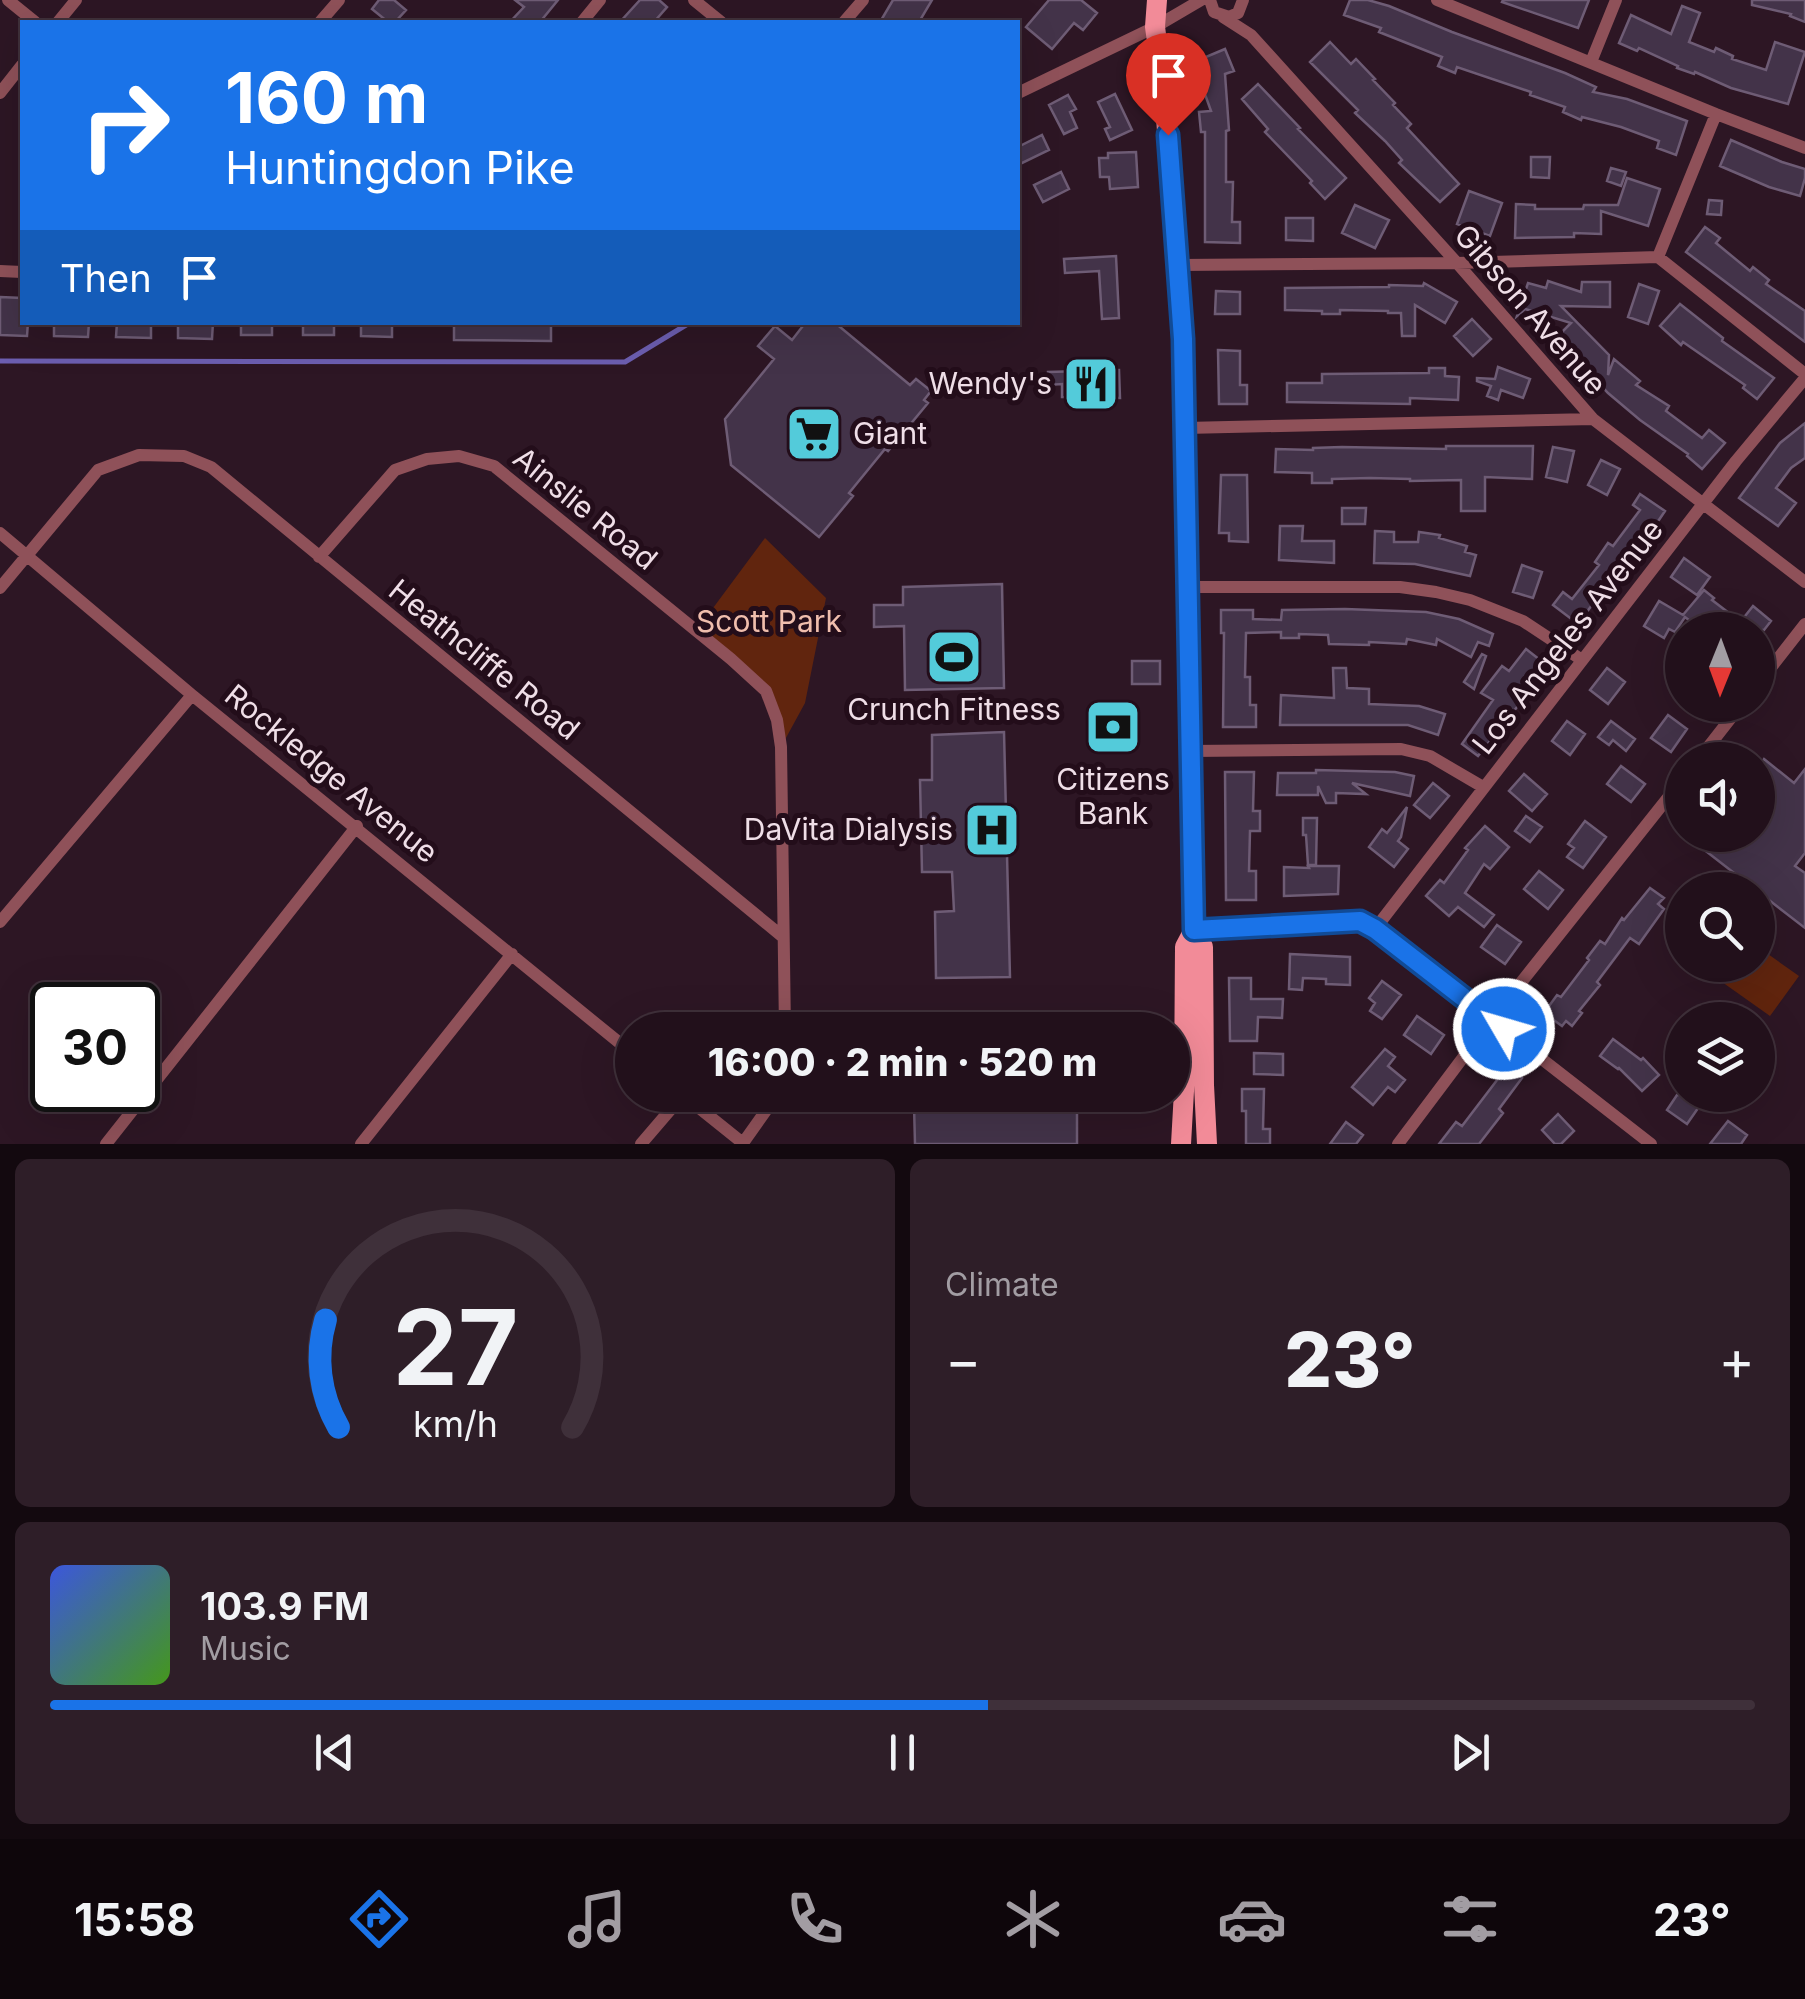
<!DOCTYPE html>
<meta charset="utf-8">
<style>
body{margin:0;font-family:Inter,sans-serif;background:#2e1e28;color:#f1f3f6;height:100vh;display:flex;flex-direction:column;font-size:38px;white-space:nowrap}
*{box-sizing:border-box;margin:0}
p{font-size:32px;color:#a29da3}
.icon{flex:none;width:55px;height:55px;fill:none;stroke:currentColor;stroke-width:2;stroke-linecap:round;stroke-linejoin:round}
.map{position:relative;height:1144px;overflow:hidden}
.panel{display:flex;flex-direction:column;gap:15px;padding:15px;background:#13090f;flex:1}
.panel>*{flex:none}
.top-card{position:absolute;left:20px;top:20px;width:1000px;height:305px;border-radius:0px;box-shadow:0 10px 40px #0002,0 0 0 2px #3f303a;background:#1a73e8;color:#fff;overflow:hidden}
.needle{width:65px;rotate:181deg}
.fabs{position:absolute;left:1665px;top:612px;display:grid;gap:20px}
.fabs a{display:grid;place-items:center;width:110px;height:110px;border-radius:50%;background:#22101b;box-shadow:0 10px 40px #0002,0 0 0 2px #3f303a;font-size:50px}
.speed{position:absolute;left:30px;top:982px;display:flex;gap:20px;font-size:50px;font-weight:700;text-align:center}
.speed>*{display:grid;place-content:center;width:130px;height:130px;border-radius:50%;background:#22101b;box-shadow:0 10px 40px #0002,0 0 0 2px #3f303a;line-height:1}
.speed .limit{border:5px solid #111;border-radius:15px;background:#fff;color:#111}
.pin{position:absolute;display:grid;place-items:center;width:85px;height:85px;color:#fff;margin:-102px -42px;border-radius:50% 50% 50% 0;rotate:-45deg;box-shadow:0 0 10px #0007}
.pin .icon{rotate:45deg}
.me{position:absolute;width:110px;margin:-55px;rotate:308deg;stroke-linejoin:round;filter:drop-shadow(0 0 8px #0008)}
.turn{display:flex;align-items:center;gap:35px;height:210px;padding:0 40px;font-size:45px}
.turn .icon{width:130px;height:130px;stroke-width:2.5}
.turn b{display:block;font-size:70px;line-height:85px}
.then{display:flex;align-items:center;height:95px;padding:0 40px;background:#0003;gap:20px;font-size:38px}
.big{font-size:75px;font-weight:800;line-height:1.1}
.panel .widget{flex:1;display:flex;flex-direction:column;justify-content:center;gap:15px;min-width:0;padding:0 35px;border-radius:15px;background:#2e1e28}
.panel .dial{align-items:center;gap:0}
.dial svg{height:260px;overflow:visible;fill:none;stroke:#3f303a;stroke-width:7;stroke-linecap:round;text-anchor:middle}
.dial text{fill:#f1f3f6;stroke:none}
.song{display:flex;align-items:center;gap:30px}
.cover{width:120px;height:120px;border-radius:15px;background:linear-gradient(135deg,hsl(230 70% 55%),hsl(100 70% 35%))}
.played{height:10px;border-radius:5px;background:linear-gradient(90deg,#1a73e8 55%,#3f303a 55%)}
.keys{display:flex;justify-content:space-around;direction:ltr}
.heat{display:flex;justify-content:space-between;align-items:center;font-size:55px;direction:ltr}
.panel .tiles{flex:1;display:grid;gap:15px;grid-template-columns:1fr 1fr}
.widget:last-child{grid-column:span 2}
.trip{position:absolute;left:615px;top:1012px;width:575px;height:100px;border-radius:50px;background:#22101b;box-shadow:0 10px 40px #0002,0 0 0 2px #3f303a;font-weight:800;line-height:100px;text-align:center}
.tabs{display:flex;height:160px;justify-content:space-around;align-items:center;background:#0e060b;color:#a29da3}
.tabs .icon{width:70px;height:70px}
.tabs .active{color:#1a73e8}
.tabs b{font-size:45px;color:#f1f3f6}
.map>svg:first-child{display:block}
.green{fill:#61250e}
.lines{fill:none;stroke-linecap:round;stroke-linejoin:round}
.stream{stroke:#6c5eb0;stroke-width:5}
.building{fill:#433349;stroke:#6e5c75;stroke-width:2.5}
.minor{stroke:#8f5159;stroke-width:12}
.primary{stroke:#f28b98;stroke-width:20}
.route-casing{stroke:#114b97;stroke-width:25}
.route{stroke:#1a73e8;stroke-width:18}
.labels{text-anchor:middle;stroke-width:10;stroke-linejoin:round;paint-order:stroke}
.street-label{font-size:30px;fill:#efdee7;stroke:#230d1a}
.poi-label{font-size:30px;fill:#efdee7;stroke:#230d1a;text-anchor:end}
.park-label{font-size:30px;fill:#f0bead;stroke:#230d1a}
</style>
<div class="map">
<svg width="1805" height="1144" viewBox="0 0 1805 1144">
<rect width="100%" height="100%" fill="#2d1624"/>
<path class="green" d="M765,538L826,598L805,703L781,747L766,691L696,631Z
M1758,947L1799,976L1770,1016L1722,982L1735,965H1758Z"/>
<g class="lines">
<path class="stream" d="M0,361L625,362L691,322"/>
</g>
<path class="building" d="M379,0H394L406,10L395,22H388L372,9Z
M515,0H558L540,22H510L524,7Z
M640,0H659L667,7L654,22H620Z
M893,0H932L919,22H880Z
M1049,0H1081L1097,13L1083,30L1074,23L1052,49L1026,27Z
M1350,0H1368L1389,6L1452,32L1565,73L1596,87L1593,92L1627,99L1687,121L1676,155L1657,148L1659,141L1621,127L1582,117L1581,120L1563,112L1565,107L1530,95L1531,92L1457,67L1455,73L1438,66L1442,57L1379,32L1381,28L1344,15Z
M1503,0H1589L1578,28L1502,2Z
M1752,0H1805V22L1790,16L1791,14L1752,5Z
M1682,6L1700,13L1689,42L1714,52L1716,48L1733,56L1732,59L1766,70L1775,42L1805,52L1788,104L1731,88L1695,72L1694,74L1677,68L1678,66L1639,48L1637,51L1619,43L1631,15L1671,34Z
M1330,42L1351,64L1356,59L1375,79L1373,80L1395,103L1393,105L1411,124L1407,128L1459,184L1440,202L1399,163L1402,160L1385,141L1355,113L1358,110L1310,62Z
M1225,49L1234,71L1225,74L1229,130L1226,131V182H1233L1232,222H1240V243L1205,242V132H1201L1199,112L1211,111L1202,86L1205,84L1198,65L1202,63L1201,59Z
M1258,84L1300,128L1298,129L1346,178L1325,199L1310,183L1312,181L1265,132L1268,129L1242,99Z
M1115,94L1132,130L1110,140L1105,129L1110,127L1098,102Z
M1068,95L1076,109L1070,112L1077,128L1064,134L1049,105Z
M1042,135L1049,150L1018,165V147Z
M1731,140L1782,162L1805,169V178L1800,196L1769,187L1720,166Z
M1136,152L1138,187L1110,189L1109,177H1100L1099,158H1108V153Z
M1531,157H1550L1549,178L1531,177Z
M1611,168L1626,172L1621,186L1607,181Z
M1061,172L1069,189L1043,202L1034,185Z
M1627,178L1660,189L1648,226L1601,211V234L1574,233V237L1515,238L1516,204L1535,205V209H1583L1584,205H1618Z
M1469,191L1502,203L1490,236L1457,224Z
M1709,200L1722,201L1721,215L1707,214Z
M1355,205L1389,220L1375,248L1342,233Z
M1286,218H1313V241L1286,240Z
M1705,227L1720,238L1716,243L1750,271L1753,267L1769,280L1766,284L1805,311V342L1686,252Z
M1116,256L1119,318L1102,319L1099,271L1065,273L1064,259Z
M1548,281L1581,292L1582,282H1610V307L1561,306L1609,355L1608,375L1614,359L1640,381L1636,385L1669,406L1666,411L1702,438L1709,430L1725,443L1702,469L1687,456L1688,454L1640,420L1608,393L1557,337L1571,323L1525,309L1517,316L1528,283L1546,288Z
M1424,283L1457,302L1445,323L1415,305V336H1402L1401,313H1388V311L1340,310V314H1322V311L1285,310V288L1389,287V285L1423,286Z
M1639,284L1659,291L1648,324L1628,317Z
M1216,291L1240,292V314H1215Z
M0,297L22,298V322H28L27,336L0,335Z
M1680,304L1723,338L1722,341L1774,378L1757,399L1743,388L1745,385L1683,342L1681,345L1660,326Z
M1472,319L1491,339L1473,356L1454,336Z
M54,322H89L88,337L54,336Z
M117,322H151V338L116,337Z
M178,322H213L212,339L178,338Z
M241,322H272V335H241Z
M303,322H334V335H303Z
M361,322H392V337L361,336Z
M454,322H551V341L454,340Z
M806,322H834L910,385L916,379L931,391L924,400L928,403L888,451L885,449L849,493L853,496L819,537L731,465L725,419L774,359L758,346L775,326L792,340Z
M1218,350L1240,351V385H1247V404H1219Z
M1498,367L1530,379L1523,398L1501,390L1498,400L1487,396L1491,386L1477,381V378L1495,379Z
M1429,368H1445V376L1459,377L1458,400L1410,398V404L1287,402V383H1322V374L1429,373Z
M1119,370L1120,398L1062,397V384L1048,385V372Z
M1805,423V458L1791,468L1776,488L1796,503L1778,526L1739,498L1780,443Z
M1446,446H1533L1532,479L1485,477V511H1461V480L1410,481V479L1370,478L1332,479V483H1312V473L1275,472L1276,449L1313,450V448L1342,447L1446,449Z
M1553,447L1574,451L1567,482L1546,477Z
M1601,460L1620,469L1607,495L1588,485Z
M1221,475H1247L1248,542L1229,541V533H1219Z
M1640,494L1665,511L1619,579L1618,578L1594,607L1592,605L1578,624L1553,605L1563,592L1572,599L1599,565L1595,562L1608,543L1613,546L1640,510L1633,505Z
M1342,508H1366L1365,524H1342Z
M1280,526H1303L1302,541H1334V563L1279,560Z
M1375,531L1394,532V542H1418L1419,532L1440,535L1439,538L1467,546L1465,552L1476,555L1470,576L1415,564L1374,563Z
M1684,558L1710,577L1697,595L1671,577Z
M1522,565L1542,572L1533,598L1513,592Z
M1002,584L1004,688L905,690L904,626L874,627V605H903V587Z
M1704,590L1714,598L1712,600L1729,613L1716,630H1702L1685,617L1675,632L1669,629L1664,638L1644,626L1659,601L1683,615Z
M1753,606L1771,621L1764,630H1734Z
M1345,609L1426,612L1459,619L1493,634L1489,646L1478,642L1471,657L1437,639L1436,645L1407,639L1406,644L1369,642V645L1329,644L1328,635L1299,634V638H1281V632L1246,633L1245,677H1250V705H1256V727H1223L1224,633H1221V610H1253V619L1281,620L1282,610Z
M1526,649L1549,667L1478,756L1462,744L1493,700L1481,693L1502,666L1509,671Z
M1482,654L1486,656L1474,689L1464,682Z
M1132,661H1160V684H1132Z
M1333,668H1346L1347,688L1369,689V704L1419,706L1445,714L1438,735L1408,725H1280L1281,695L1334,698Z
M1607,668L1625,682L1608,704L1590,690Z
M1113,712L1133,714V739L1113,743L1093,740V716Z
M1668,715L1687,729L1671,752L1651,738Z
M1567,721L1585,734L1570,755L1552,741Z
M1611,721L1635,739L1626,751L1613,740L1609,745L1598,737Z
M1004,732L1010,977L936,978L935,912L954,911L952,872H922L920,780H932V735Z
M1764,759L1794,783L1805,769V853L1795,866L1805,873V928L1698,845L1705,835H1758V768Z
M1621,766L1645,784L1631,802L1607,784Z
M1316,770L1395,772L1414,776L1410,796L1352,783L1366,794L1336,793V803H1326L1318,786V795H1277L1278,773H1316Z
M1225,772H1254L1253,811H1260V831H1250L1249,871H1256V900H1226Z
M1524,774L1547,794L1532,811L1509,791Z
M1433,783L1449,796L1430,818L1414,805Z
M1407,807L1401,837L1398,841L1408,849L1394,867L1369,847L1382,829L1387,833Z
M1526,816L1542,827L1530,842L1515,831Z
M1303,818H1317L1316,865H1308L1306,835H1303Z
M1585,821L1606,837L1583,868L1567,857L1574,848L1568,844Z
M1485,826L1509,847L1490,869L1484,864L1465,893L1494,915L1484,927L1458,907L1449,916L1426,896L1440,880L1444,883L1468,850L1465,848Z
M1308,866H1339L1338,894L1284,896V867L1309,868Z
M1539,871L1563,890L1548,909L1524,889Z
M1650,888L1664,898L1658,904L1664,909L1639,944L1630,938L1597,982L1600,985L1579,1011L1582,1013L1572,1026L1566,1021L1562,1026L1544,1013L1557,995L1561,997L1589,960L1587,958L1600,941L1605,944L1622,918L1624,920Z
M1497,925L1521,942L1505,964L1481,947Z
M1290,954L1350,957V985L1326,984V979L1303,978L1302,990L1289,989Z
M1229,978H1251V999H1283L1282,1018L1258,1017L1257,1041H1230Z
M1382,981L1401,995L1382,1019L1370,1011L1375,1003L1369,998Z
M1417,1016L1444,1035L1431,1054L1404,1035Z
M1613,1039L1641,1060L1643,1058L1659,1075L1642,1091L1619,1068L1618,1069L1600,1056Z
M1385,1049L1395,1057L1388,1066L1405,1080L1395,1092L1388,1087L1373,1105L1352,1087Z
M1254,1053L1283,1054V1075L1254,1074Z
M1507,1067L1522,1078L1499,1109L1503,1113L1479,1144H1439L1456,1122L1462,1126Z
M1242,1089H1264L1263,1129H1270V1144H1246V1111H1242Z
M1004,1095H1077V1144H915L914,1105L1004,1102Z
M1677,1095H1695L1703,1101L1687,1124L1667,1110Z
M1558,1114L1574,1131L1561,1144H1555L1542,1130Z
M1728,1121L1747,1135L1741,1144H1710Z
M1346,1122L1363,1135L1356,1144H1330Z"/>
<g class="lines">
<path class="minor" d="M8,0L35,22
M694,0L721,22
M1210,0L1214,12L1229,17L1238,13L1243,0
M1437,0L1716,114L1805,148
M1223,17L1251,35L1457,263L1593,419L1805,582
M58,22L76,0
M320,22L339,0
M582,22L600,0
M844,22L863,0
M1591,62L1616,0
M0,93L22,65
M1018,93L1155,27L1201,0
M1658,257L1716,114
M1179,265L1457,263L1658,257L1805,374
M0,271L22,272
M1185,428L1593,419
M0,533L192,695L632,1053
M319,557L395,470L427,459L459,456L494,466L731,659L766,691L777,720L781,747L785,1030
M1187,587H1400L1436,592L1470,600L1523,621L1582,660
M0,588L98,470L139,455L184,456L211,467L783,937
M1758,684L1805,624
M1190,751L1401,749L1430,756L1483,787
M1698,760L1741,705
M0,922L192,695
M1375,929L1736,461L1805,378
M1194,930L1360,921L1375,929L1651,1144
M743,1143L777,1095
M106,1144L357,826
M361,1144L512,954
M641,1144L683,1095L744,1144
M1398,1144L1492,1019L1682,780"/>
<path class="primary" d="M1157,0L1155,27L1164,92L1183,339L1194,930L1203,947L1204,1085L1207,1144
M1181,1144L1184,1091L1185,947L1194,930"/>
</g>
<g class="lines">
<g class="route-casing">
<path id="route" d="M1168,135L1183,339L1194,930L1360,921L1375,929L1504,1029"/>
</g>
<use href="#route" class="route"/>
</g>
<defs>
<g id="restaurant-square" transform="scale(2.875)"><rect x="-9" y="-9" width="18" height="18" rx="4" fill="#53cbda" stroke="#230d1a"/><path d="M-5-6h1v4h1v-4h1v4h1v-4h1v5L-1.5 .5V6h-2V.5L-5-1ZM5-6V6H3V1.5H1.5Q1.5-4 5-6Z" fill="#111"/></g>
<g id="supermarket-square" transform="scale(2.875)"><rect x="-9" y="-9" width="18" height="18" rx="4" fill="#53cbda" stroke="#230d1a"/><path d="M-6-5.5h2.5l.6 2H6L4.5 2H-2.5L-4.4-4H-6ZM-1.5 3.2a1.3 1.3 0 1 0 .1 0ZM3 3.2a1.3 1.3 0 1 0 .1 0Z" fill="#111"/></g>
<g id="stadium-square" transform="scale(2.875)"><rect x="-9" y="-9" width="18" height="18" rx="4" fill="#53cbda" stroke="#230d1a"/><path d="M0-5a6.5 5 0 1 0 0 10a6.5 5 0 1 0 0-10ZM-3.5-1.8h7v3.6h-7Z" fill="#111"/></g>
<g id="bank-square" transform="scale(2.875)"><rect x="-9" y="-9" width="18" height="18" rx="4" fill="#53cbda" stroke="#230d1a"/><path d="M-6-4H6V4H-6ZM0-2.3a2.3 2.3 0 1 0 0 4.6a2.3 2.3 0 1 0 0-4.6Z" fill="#111"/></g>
<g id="hospital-square" transform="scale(2.875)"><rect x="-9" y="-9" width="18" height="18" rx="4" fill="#53cbda" stroke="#230d1a"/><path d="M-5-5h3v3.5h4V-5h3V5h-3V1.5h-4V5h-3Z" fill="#111"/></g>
</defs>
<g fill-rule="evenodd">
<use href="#restaurant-square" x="1091" y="384"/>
<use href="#supermarket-square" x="814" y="434"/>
<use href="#stadium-square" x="954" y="657"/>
<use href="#bank-square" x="1113" y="727"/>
<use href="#hospital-square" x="992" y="830"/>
</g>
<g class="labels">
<g class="street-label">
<text transform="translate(1530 310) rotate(49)" y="10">Gibson Avenue</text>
<text transform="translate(585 509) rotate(39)" y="10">Ainslie Road</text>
<text transform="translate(1568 637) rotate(-52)" y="10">Los Angeles Avenue</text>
<text transform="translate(484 660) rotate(39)" y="10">Heathcliffe Road</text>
<text transform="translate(331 774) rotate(39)" y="10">Rockledge Avenue</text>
</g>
<g class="poi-label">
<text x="1052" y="394">Wendy's</text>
<text x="853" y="444" text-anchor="start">Giant</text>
<text x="954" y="720" text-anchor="middle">Crunch Fitness</text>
<text x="1113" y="790" text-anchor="middle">Citizens<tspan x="1113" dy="34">Bank</tspan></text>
<text x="953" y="840">DaVita Dialysis</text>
</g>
<g class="park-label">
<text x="769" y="632">Scott Park</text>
</g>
</g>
</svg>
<div class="fabs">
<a><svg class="needle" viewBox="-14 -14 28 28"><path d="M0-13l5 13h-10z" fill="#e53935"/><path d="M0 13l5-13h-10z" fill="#a29da3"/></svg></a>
<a><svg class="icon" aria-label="sound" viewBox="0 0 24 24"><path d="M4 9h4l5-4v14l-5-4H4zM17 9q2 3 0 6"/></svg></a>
<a><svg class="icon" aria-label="search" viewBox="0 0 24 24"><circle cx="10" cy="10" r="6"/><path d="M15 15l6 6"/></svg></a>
<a><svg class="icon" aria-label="layers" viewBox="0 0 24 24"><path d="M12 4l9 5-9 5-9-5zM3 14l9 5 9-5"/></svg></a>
</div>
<div class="speed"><div class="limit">30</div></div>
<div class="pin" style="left:1168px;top:135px;background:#d93025"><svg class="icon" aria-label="arrive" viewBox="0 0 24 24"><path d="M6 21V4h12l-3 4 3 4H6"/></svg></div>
<svg class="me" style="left:1504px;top:1029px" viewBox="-20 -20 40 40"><circle r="17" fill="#1a73e8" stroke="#fff" stroke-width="3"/><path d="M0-11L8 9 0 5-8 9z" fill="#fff"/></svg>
<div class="trip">16:00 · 2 min · 520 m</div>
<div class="top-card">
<div class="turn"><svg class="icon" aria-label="right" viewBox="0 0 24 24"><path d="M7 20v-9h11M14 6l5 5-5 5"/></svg><div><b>160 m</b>Huntingdon Pike</div></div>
<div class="then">Then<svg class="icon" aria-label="arrive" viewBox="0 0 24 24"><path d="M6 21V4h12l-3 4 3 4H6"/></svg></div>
</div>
</div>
<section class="panel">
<div class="tiles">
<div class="widget dial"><svg viewBox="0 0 100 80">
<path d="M14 69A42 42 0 1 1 86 69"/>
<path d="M14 69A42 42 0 0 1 10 36" stroke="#1a73e8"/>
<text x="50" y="56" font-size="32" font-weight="700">27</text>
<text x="50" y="72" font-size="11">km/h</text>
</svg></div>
<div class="widget"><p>Climate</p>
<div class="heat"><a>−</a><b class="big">23°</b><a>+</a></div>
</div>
<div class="widget">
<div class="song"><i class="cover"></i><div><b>103.9 FM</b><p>Music</p></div></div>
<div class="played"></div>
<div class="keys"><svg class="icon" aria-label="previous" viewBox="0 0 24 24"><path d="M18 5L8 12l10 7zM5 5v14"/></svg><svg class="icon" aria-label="pause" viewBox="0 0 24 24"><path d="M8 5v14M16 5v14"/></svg><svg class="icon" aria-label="next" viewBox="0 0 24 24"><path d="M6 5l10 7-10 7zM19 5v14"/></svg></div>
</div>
</div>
</section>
<nav class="tabs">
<b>15:58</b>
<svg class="icon active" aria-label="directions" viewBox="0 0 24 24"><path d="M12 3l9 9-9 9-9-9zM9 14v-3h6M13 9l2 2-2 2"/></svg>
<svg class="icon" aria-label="music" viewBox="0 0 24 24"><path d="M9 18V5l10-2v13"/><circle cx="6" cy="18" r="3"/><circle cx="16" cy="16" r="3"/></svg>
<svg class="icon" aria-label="phone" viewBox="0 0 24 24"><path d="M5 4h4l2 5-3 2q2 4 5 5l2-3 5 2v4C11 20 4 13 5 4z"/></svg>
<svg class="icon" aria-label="climate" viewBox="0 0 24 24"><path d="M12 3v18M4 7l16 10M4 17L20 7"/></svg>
<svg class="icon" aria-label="car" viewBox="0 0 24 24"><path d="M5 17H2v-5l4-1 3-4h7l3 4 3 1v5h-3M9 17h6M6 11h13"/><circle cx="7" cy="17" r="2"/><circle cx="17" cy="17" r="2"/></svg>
<svg class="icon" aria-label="filters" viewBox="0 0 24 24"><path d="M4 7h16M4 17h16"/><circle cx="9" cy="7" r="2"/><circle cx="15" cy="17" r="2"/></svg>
<b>23°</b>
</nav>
